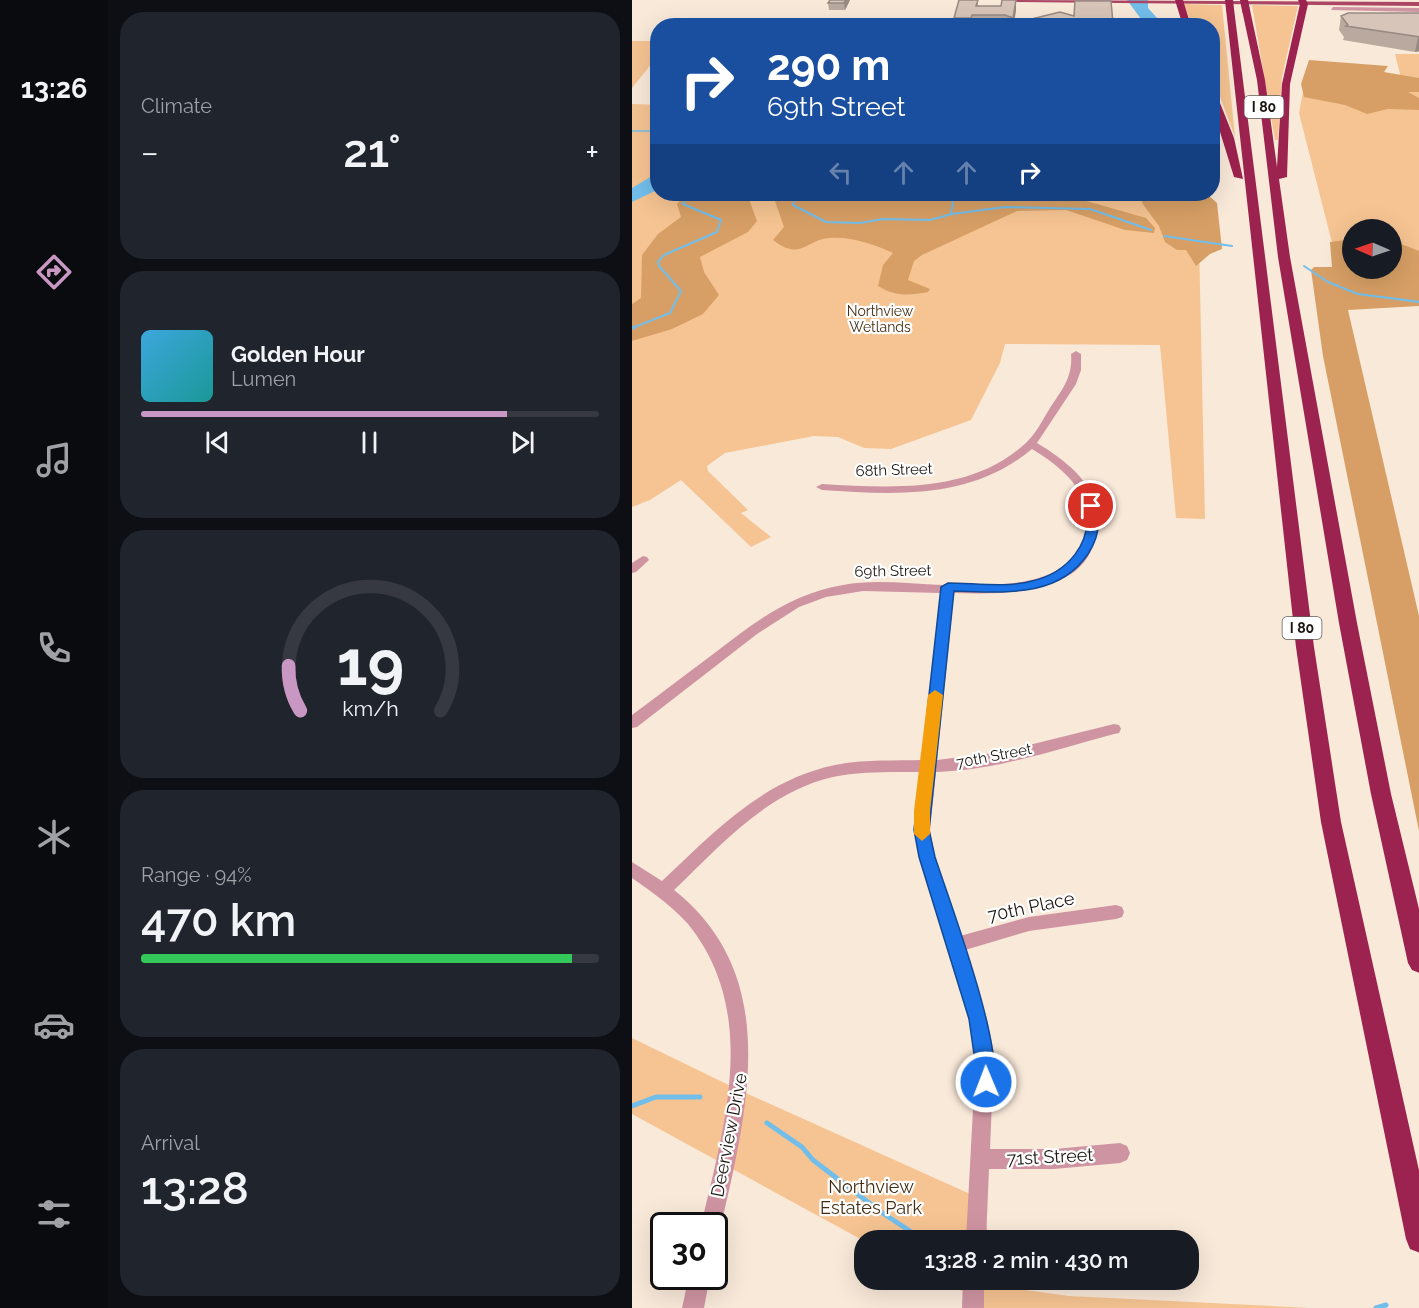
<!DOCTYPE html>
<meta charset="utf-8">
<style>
body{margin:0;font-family:Raleway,sans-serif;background:#20242c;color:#f1f3f6;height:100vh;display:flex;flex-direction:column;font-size:22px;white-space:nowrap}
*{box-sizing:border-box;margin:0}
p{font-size:20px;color:#9ea1a6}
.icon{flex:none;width:33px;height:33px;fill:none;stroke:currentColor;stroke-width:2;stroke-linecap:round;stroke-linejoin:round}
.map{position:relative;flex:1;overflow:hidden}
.sheet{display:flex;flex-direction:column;gap:12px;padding:12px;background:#0d0f14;width:524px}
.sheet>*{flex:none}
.top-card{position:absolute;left:18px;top:18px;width:570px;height:183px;border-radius:24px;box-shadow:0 6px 24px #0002;background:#1a4fa0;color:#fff;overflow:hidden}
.needle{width:39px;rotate:272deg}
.tools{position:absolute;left:710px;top:219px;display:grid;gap:12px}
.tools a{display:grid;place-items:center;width:60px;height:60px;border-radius:50%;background:#171b24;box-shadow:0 6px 24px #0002;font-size:30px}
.speed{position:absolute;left:18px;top:1212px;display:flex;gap:12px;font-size:30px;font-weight:700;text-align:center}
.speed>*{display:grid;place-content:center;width:78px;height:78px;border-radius:50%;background:#171b24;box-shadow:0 6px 24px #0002;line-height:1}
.speed .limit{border:3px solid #111;border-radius:9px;background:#fff;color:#111}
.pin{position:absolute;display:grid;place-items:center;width:51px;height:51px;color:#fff;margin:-26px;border:3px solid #fff;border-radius:50%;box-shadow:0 2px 6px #0007}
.me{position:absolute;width:66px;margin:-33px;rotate:359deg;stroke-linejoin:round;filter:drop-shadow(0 0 4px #0008)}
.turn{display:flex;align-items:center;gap:21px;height:126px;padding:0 18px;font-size:27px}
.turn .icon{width:78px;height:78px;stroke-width:2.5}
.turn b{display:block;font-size:42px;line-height:51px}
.lanes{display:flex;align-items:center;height:57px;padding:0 18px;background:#0003;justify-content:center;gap:30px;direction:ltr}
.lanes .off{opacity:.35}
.big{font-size:45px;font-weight:600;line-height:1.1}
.sheet .tile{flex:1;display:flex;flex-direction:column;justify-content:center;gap:9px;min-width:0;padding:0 21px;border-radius:24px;background:#20242c}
.sheet .dial{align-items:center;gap:0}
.dial svg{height:156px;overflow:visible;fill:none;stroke:#363941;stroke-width:7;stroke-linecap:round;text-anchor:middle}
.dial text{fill:#f1f3f6;stroke:none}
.song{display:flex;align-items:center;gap:18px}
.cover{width:72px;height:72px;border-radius:9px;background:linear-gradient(135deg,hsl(200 70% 55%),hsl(180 70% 35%))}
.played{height:6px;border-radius:3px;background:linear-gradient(90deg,#c897c4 80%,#363941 80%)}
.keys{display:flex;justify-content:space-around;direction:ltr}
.heat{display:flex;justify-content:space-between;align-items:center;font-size:33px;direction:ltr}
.charge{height:9px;border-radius:4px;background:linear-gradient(90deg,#34c759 94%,#363941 0)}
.trip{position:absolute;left:222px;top:1230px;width:345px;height:60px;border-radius:24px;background:#171b24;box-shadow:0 6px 24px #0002;font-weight:600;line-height:60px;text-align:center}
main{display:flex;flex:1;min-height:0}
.tabs{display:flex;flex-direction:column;width:108px;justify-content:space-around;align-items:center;background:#090b0e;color:#9ea1a6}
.tabs .icon{width:42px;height:42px}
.tabs .active{color:#c897c4}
.tabs b{font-size:27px;color:#f1f3f6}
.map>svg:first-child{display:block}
.green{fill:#f6c492;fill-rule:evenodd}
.forest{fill:#d79f65}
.water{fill:#72beeb}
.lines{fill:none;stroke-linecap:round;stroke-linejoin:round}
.stream-far3{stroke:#72beeb;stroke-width:1.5}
.stream-far2{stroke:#72beeb;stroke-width:2}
.stream-far1{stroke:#72beeb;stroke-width:3}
.stream{stroke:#72beeb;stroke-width:5}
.minor{fill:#cf94a2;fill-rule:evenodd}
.major{fill:#ab4665;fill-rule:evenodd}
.highway{fill:#9c224f;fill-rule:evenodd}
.highway-bridge{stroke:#9c224f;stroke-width:8}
.wall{fill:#baa99f}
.shaded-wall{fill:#978a82}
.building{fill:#d8c5b9;stroke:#978a82;stroke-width:1.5}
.route{fill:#1a73e8;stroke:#114b97;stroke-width:1.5}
.slow{fill:#f59e0b}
.labels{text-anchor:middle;stroke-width:4.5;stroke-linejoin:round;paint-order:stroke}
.shield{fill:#fff;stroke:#625d5a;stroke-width:1.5}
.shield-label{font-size:14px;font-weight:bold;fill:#1e1813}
.far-park-label{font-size:14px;fill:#442d13;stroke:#fff}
.street-label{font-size:15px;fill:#1e1813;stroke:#fff}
.near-street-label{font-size:18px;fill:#1e1813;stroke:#fff}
.near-park-label{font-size:18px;fill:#442d13;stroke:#fff}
</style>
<main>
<nav class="tabs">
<b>13:26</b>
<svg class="icon active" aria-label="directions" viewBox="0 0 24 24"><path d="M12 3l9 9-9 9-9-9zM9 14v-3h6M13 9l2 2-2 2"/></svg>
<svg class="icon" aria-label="music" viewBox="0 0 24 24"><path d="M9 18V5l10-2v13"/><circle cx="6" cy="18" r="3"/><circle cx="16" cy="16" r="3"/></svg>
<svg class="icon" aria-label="phone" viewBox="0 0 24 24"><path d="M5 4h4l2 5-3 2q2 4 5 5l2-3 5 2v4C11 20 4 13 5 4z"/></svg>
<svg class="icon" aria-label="climate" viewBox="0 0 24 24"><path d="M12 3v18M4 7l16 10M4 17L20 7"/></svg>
<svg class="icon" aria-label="car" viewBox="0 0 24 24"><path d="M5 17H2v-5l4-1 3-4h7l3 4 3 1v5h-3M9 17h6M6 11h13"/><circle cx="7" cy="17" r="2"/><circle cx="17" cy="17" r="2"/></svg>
<svg class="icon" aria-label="filters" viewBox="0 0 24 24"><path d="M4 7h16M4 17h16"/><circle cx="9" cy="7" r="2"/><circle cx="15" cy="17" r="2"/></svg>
</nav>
<section class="sheet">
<div class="tile"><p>Climate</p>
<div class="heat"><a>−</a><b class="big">21°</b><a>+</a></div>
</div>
<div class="tile">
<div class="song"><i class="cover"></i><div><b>Golden Hour</b><p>Lumen</p></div></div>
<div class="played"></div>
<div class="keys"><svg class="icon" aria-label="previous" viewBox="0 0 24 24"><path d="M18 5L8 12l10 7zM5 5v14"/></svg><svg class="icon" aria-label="pause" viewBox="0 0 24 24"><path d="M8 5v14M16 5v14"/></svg><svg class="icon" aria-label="next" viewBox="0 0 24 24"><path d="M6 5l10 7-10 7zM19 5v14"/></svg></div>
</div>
<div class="tile dial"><svg viewBox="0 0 100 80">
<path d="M14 69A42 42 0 1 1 86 69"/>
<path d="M14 69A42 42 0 0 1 8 46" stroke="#c897c4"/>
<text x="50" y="56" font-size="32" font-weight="700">19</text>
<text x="50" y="72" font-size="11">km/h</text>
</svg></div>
<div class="tile"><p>Range · 94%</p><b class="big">470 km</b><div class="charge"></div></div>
<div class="tile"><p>Arrival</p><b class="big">13:28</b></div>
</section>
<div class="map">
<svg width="788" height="1308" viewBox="0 0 788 1308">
<rect width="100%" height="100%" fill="#f9e9d9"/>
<path class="green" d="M552,4L590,5L603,137L581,78L580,26L560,25Z
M620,5L666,6L650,77L646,140H643Z
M0,41H26L25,57L0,88Z
M763,54H787V299L714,298L667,113L673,81L770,82ZM720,230H759V268H720Z
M0,104L25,105L26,194H566L573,519L544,518L528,345L373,344L368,363L339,420L259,449L232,448L206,437L182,436L93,453L75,466L76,471L116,510L109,513L139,537L119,547L49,480L18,500L0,507Z
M0,1038L107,1090L347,1198L358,1240L232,1241L0,1114Z
M308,1280H369L379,1288L437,1296L678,1308H341V1296Z"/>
<path class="forest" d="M677,60L756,66L752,72L787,78V92H776L787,98V110L756,109L735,114L713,105L672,97L669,84Z
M54,194H360L397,201L451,200L514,218L523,228L522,233L493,230L434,210L385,211L290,255L282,261L276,280L298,289L296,292C277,296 262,296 246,286L251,265L261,253C242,244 218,236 197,238C175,239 169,262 141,240L152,227L143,201L122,196L118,202L125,221L116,232L68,257L72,272L87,295L71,314L40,329L0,341V304L9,298L10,255L26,234L49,217L45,204Z
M511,194H575L585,203L590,249L578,254L564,266L554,250H545L533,242L527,226L510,203Z
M720,239V268H759V240L787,251V306L716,310L787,616V831L691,356L679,270L682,267H700L698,242Z"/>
<path class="water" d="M495,0H516V8L525,18L527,25H507L509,19Z
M25,173V190L0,202V188Z"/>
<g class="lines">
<path class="stream-far3" d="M0,131H26"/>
<path class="stream-far2" d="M165,194L161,205L194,222L228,223L251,219L298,220L320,214L373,207L458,209L519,230
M319,213L322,198L334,194
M532,236L600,246
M672,266L696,282L726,294L788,302
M0,328L38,313L49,291L27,266L26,262L32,255L85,232L89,220L51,204L55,196L63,194"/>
<path class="stream-far1" d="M0,328L3,327"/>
<path class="stream" d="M0,1106L24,1097H68
M135,1123L170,1147L181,1160L249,1212L287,1237
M744,1308L754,1305"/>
<path class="minor" d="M701,7L788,8V12L699,10Z
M444,351L449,354V370L444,384L405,443C440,464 475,493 464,537C461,551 452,566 439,574C405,595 360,594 322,593L305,760L369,752L482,724L487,725L489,729L487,733L482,734C423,750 365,770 304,772L298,830L303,857L328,936L397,917L484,905L490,907L492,912L490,917L484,919L397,931L333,950L355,1019L362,1053L358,1149H422L488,1143L495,1146L498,1153L495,1160L488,1163L422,1169H357L354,1240H334L344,1053L337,1019L287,857L282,830L289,772C260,772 230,771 201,777C135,792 89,845 42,890C151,976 115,1111 89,1226L86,1233L82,1235V1226H69C92,1126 128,1013 56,924C40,906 20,892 0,878V862L30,881C81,833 130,780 203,765C231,759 261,761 290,760L309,593L231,591L194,597L167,607L125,634L5,727L0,728V715C27,695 53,675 80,655C121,623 158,594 211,585C244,579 278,584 311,585C319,581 332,586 342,585C383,585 440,582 453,535C454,529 456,523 456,517C453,486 425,464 400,449C339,500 264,495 190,490L184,487L190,484C260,488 340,494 395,442C405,432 411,419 418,408C430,390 441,377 439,354Z
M11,556L15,557L17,560L4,572L0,573V563Z
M57,1276H78L72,1308H50Z
M331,1280H352V1308H330Z"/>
<path class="major" d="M381,0L788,2V6L385,2Z"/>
<path class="highway" d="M543,0H551L559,26H551Z
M666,0H674L676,4L658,84L655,177L647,179L658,257L725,623L759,794L788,913V973L780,970L776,963L739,794L707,623L646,257L625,80L610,10L614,8L618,10L633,80L645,167L650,84L668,4Z
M598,7L602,9L682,647L709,822L788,1175V1253L778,1249L774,1239L689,822L664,647L594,9Z
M580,90L584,93L602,138L611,179L602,177L580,106Z"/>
<path class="highway-bridge" d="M597,0L598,9
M612,0L614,10"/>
</g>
<path class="wall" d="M218,0L213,10H197L196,3Z
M346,0V6L384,10L382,26H322V18Z
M788,13V51L783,52L711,40L712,37L707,30L709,16Z
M391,21L481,23V26H391Z"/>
<path class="shaded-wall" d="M214,0H218L213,10L212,3Z
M384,0V10L381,26V18Z
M786,37H788V51L783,52Z"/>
<path class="building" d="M198,0H214L212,3H196Z
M327,0H346L344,6H369L370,0H384L381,18L373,15H340L339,18H322Z
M443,1H479L481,23H392L391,21L428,12L442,16Z
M716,13H788V37L714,26L716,25L709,16Z"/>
<path class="route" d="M459,503L465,506C469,523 466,539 456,554C426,599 369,592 322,591L297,830L303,857C317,900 375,1053 360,1089L354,1091L347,1089L337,1019L287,857L282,830L309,587L316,583C342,583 374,588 400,581C435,573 462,543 453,506Z"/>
<path class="slow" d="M303,690L311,695L298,811V834L290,841L282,834V811L296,695Z"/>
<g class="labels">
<g class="shield">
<rect x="612.5" y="96" width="39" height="22" rx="4.5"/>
<rect x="650.5" y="617" width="39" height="22" rx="4.5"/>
</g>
<g class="shield-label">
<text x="632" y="112">I 80</text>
<text x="670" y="633">I 80</text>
</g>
<g class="far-park-label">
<text x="248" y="316">Northview<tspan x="248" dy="16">Wetlands</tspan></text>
</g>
<g class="street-label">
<text transform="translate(262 470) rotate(-2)" y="5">68th Street</text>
<text transform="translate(261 571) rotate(-1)" y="5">69th Street</text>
<text transform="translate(362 756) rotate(-11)" y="5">70th Street</text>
</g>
<g class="near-street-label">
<text transform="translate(399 907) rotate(-12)" y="6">70th Place</text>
<text transform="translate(97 1135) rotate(-79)" y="6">Deerview Drive</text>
<text transform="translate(418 1157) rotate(-3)" y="6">71st Street</text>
</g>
<g class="near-park-label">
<text x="239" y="1193">Northview<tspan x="239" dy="21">Estates Park</tspan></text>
</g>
</g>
</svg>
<div class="tools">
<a><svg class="needle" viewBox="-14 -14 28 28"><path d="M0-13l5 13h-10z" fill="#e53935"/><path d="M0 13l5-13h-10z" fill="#9ea1a6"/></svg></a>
</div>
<div class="speed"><div class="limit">30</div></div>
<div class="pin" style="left:459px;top:506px;background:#d93025"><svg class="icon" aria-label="arrive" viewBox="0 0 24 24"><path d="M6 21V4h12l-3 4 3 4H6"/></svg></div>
<svg class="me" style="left:354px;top:1082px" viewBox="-20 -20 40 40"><circle r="17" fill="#1a73e8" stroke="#fff" stroke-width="3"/><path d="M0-11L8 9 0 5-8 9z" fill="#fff"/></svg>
<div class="trip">13:28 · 2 min · 430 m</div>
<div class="top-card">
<div class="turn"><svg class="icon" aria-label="right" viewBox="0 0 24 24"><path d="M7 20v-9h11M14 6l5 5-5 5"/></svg><div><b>290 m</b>69th Street</div></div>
<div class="lanes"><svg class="icon off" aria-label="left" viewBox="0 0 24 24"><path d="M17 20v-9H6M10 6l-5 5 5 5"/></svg><svg class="icon off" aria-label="ahead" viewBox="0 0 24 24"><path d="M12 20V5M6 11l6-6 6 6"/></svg><svg class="icon off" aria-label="ahead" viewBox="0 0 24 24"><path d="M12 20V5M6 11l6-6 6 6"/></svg><svg class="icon" aria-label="right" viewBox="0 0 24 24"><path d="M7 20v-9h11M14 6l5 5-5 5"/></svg></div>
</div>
</div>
</main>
